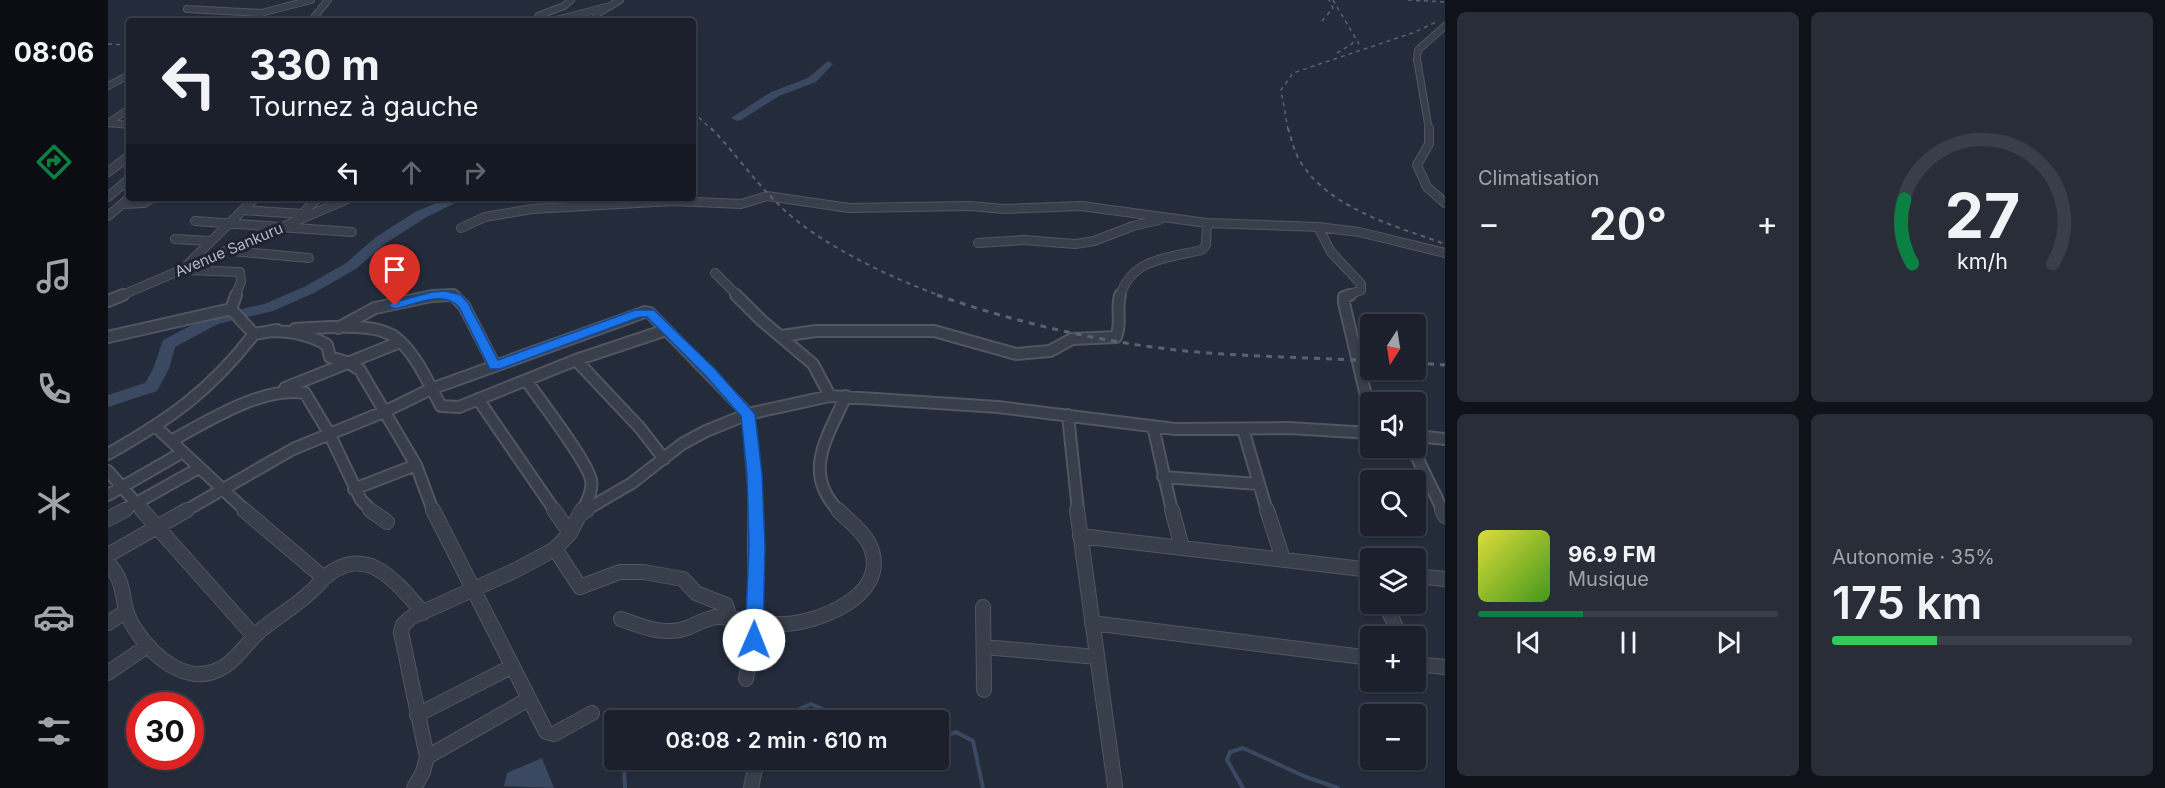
<!DOCTYPE html>
<html lang="fr">
<meta charset="utf-8">
<style>
body{margin:0;font-family:Inter,sans-serif;background:#282d38;color:#f1f3f6;height:100vh;display:flex;flex-direction:column;font-size:22px;white-space:nowrap}
*{box-sizing:border-box;margin:0}
p{font-size:20px;color:#a0a3a9}
.icon{flex:none;width:33px;height:33px;fill:none;stroke:currentColor;stroke-width:2;stroke-linecap:round;stroke-linejoin:round}
.map{position:relative;flex:1;overflow:hidden}
.drawer{display:flex;flex-direction:column;gap:12px;padding:12px;background:#0f1218;width:720px}
.drawer>*{flex:none}
.guide{position:absolute;left:18px;top:18px;width:570px;height:183px;border-radius:6px;box-shadow:0 2px 4px #0004,0 0 0 2px #393e48;background:#1b202c;color:#f1f3f6;overflow:hidden}
.needle{width:39px;rotate:192deg}
.fabs{position:absolute;left:1252px;top:314px;display:grid;gap:12px}
.fabs a{display:grid;place-items:center;width:66px;height:66px;border-radius:6px;background:#1b202c;box-shadow:0 2px 4px #0004,0 0 0 2px #393e48;font-size:30px}
.speed{position:absolute;left:18px;top:692px;display:flex;gap:12px;font-size:30px;font-weight:700;text-align:center}
.speed>*{display:grid;place-content:center;width:78px;height:78px;border-radius:50%;background:#1b202c;box-shadow:0 2px 4px #0004,0 0 0 2px #393e48;line-height:1}
.speed .limit{border:9px solid #d22;background:#fff;color:#111}
.pin{position:absolute;display:grid;place-items:center;width:51px;height:51px;color:#fff;margin:-62px -26px;border-radius:50% 50% 50% 0;rotate:-45deg;box-shadow:0 0 6px #0007}
.pin .icon{rotate:45deg}
.me{position:absolute;width:66px;margin:-33px;rotate:1deg;stroke-linejoin:round;filter:drop-shadow(0 0 4px #0008)}
.turn{display:flex;align-items:center;gap:21px;height:126px;padding:0 24px;font-size:27px}
.turn .icon{width:78px;height:78px;stroke-width:2.5}
.turn b{display:block;font-size:42px;line-height:51px}
.lanes{display:flex;align-items:center;height:57px;padding:0 24px;background:#0003;justify-content:center;gap:30px;direction:ltr}
.lanes .off{opacity:.35}
.big{font-size:45px;font-weight:600;line-height:1.1}
.drawer .widget{flex:1;display:flex;flex-direction:column;justify-content:center;gap:9px;min-width:0;padding:0 21px;border-radius:9px;background:#282d38}
.drawer .dial{align-items:center;gap:0}
.dial svg{height:156px;overflow:visible;fill:none;stroke:#393e48;stroke-width:7;stroke-linecap:round;text-anchor:middle}
.dial text{fill:#f1f3f6;stroke:none}
.song{display:flex;align-items:center;gap:18px}
.cover{width:72px;height:72px;border-radius:9px;background:linear-gradient(135deg,hsl(60 70% 55%),hsl(100 70% 35%))}
.played{height:6px;border-radius:3px;background:linear-gradient(90deg,#0b8043 35%,#393e48 35%)}
.keys{display:flex;justify-content:space-around;direction:ltr}
.heat{display:flex;justify-content:space-between;align-items:center;font-size:33px;direction:ltr}
.charge{height:9px;border-radius:4px;background:linear-gradient(90deg,#34c759 35%,#393e48 0)}
.drawer .tiles{flex:1;display:grid;gap:12px;grid-template-columns:repeat(2,1fr)}
.trip{position:absolute;left:496px;top:710px;width:345px;height:60px;border-radius:6px;background:#1b202c;box-shadow:0 2px 4px #0004,0 0 0 2px #393e48;font-weight:600;line-height:60px;text-align:center}
main{display:flex;flex:1;min-height:0}
.dock{display:flex;flex-direction:column;width:108px;justify-content:space-around;align-items:center;background:#0b0d12;color:#a0a3a9}
.dock .icon{width:42px;height:42px}
.dock .current{color:#0b8043}
.dock b{font-size:27px;color:#f1f3f6}
.map>svg:first-child{display:block}
.water{fill:#3a4862}
.lines{fill:none;stroke-linecap:round;stroke-linejoin:round}
.stream{stroke:#3a4862;stroke-width:4}
.river{fill:#3a4862;fill-rule:evenodd}
.minor-far3-casing{stroke:#505662;stroke-width:8}
.minor-far2-casing{stroke:#505662;stroke-width:10}
.minor-far1-casing{stroke:#505662;stroke-width:14}
.minor-casing{stroke:#505662;stroke-width:16}
.minor-far3{stroke:#383e4a;stroke-width:6}
.minor-far2{stroke:#383e4a;stroke-width:8}
.minor-far1{stroke:#383e4a;stroke-width:10}
.minor{stroke:#383e4a;stroke-width:14}
.rail-far2{stroke:#5a6171;stroke-width:1.5;stroke-dasharray:4 4;stroke-linecap:butt}
.rail-far1{stroke:#5a6171;stroke-width:2;stroke-dasharray:4.5 4.5;stroke-linecap:butt}
.rail{stroke:#5a6171;stroke-width:3;stroke-dasharray:6 6;stroke-linecap:butt}
.route{fill:#1a73e8;stroke:#114b97;stroke-width:1.5}
.labels{text-anchor:middle;stroke-width:6;stroke-linejoin:round;paint-order:stroke}
.street-label{font-size:15px;fill:#b3b9c6;stroke:#1d232f}
</style>
<main>
<nav class="dock">
<b>08:06</b>
<svg class="icon current" aria-label="directions" viewBox="0 0 24 24"><path d="M12 3l9 9-9 9-9-9zM9 14v-3h6M13 9l2 2-2 2"/></svg>
<svg class="icon" aria-label="music" viewBox="0 0 24 24"><path d="M9 18V5l10-2v13"/><circle cx="6" cy="18" r="3"/><circle cx="16" cy="16" r="3"/></svg>
<svg class="icon" aria-label="phone" viewBox="0 0 24 24"><path d="M5 4h4l2 5-3 2q2 4 5 5l2-3 5 2v4C11 20 4 13 5 4z"/></svg>
<svg class="icon" aria-label="climate" viewBox="0 0 24 24"><path d="M12 3v18M4 7l16 10M4 17L20 7"/></svg>
<svg class="icon" aria-label="car" viewBox="0 0 24 24"><path d="M5 17H2v-5l4-1 3-4h7l3 4 3 1v5h-3M9 17h6M6 11h13"/><circle cx="7" cy="17" r="2"/><circle cx="17" cy="17" r="2"/></svg>
<svg class="icon" aria-label="filters" viewBox="0 0 24 24"><path d="M4 7h16M4 17h16"/><circle cx="9" cy="7" r="2"/><circle cx="15" cy="17" r="2"/></svg>
</nav>
<div class="map">
<svg width="1337" height="788" viewBox="0 0 1337 788">
<rect width="100%" height="100%" fill="#242b3a"/>
<path class="water" d="M434,758L446,788L396,786L399,773Z"/>
<g class="lines">
<path class="stream" d="M666,720L703,704L739,720
M831,738L848,732L865,741L875,788
M517,788L516,766L525,759
M1135,788L1119,760L1122,752L1135,748L1198,777L1230,788"/>
<path class="river" d="M720,61L725,64L708,82L671,96L633,120L629,121L623,118L663,92L700,78Z
M340,198H357L317,218L278,243L248,269L206,293L165,311L110,324L67,347L61,369L49,391L0,407V395L37,383L45,369L55,340L100,317L156,304L196,287L238,263L268,237L307,212Z"/>
<g class="minor-far3-casing">
<path id="minor-far3" d="M79,9L153,13L203,0
M203,21L220,0
M429,21L430,16L456,6L463,0
M444,21L498,7
M487,21L489,14L512,0
M0,86L17,77
M0,123L21,109
M0,123L21,125
M1321,130L1309,59L1310,50L1337,26"/>
</g>
<g class="minor-far2-casing">
<path id="minor-far2" d="M1321,128V144L1309,165L1319,187L1337,203
M0,172L21,156
M0,197L21,179
M15,204L36,203L44,198
M135,210L194,214
M0,216L19,200
M189,219L210,198
M87,221L244,232
M1210,227L1223,252L1253,284V290L1238,296
M353,228L377,217L424,209L565,201L633,204L659,196L741,208L862,206L896,209L973,206L1099,223L1210,227L1251,232L1337,253
M67,239L102,241
M870,243L916,240L967,244L986,241L1025,226L1051,220
M124,251L201,258
M78,266L147,198
M79,270L132,272L133,282L127,296
M607,273L630,296
M12,296L242,198
M324,296H346
M1012,296C1024,258 1060,258 1094,250L1098,245L1099,223"/>
</g>
<g class="minor-far1-casing">
<path id="minor-far1" d="M628,295L653,320L705,364L722,396
M1242,295L1236,297V303L1263,417
M0,301L15,295
M123,309L128,295
M230,328L267,308L324,296L345,295L356,306L387,366
M187,329C214,328 264,321 287,337C308,353 320,383 333,406L351,407L468,360L558,330
M162,331C182,331 201,334 219,345L222,357L241,363L252,370L308,465L325,511
M146,334L169,330
M673,336L708,331H826L908,354L942,351L964,339L1008,337C1014,323 1008,310 1012,295
M0,337L123,309
M468,360L532,428L556,459
M418,380C431,399 480,462 483,480C485,491 479,501 474,511
M177,388L292,342
M370,399L447,511
M960,415L970,511
M47,426L138,511
M1045,426L1064,511
M1135,429L1159,511
M1308,436L1337,439
M63,441C100,421 154,386 197,393L221,433L253,500L264,511
M1304,447L1335,511
M0,454C62,419 102,391 146,334L123,309
M0,471L35,511
M1055,477L1150,484
M246,489L308,465
M0,495L75,452
M14,511L91,468
M77,511L185,449L278,411L323,389L537,312L542,313L640,414L648,511
M476,511L524,483L574,444L598,431L640,414L722,396L890,407L1067,429L1180,428L1263,433
M731,511C693,473 720,436 738,396"/>
</g>
<g class="minor-casing">
<path id="minor" d="M34,510L146,636
M136,510L216,578C258,542 288,581 315,613
M262,510L279,522
M325,510L438,732L446,734L484,713
M446,510L462,533
M969,510L1007,786
M1064,510L1074,547
M1159,510L1175,559
M1334,510L1337,516
M471,515L479,510
M0,519L17,510
M972,536L1263,570
M447,549L472,587L512,572H536L575,579L588,593L618,605L622,618
M0,555L79,510
M0,563C22,587 9,602 27,629C46,658 82,689 117,666C131,657 140,641 153,630C175,612 198,600 216,578
M1308,576L1337,579
M1277,603L1292,636
M875,607L876,690
M513,619C534,627 557,636 579,628C589,624 598,618 609,617C620,616 630,620 641,622C652,624 665,624 677,624C712,622 778,596 764,551C759,534 742,522 730,510
M0,623L17,612
M984,623L1263,658
M876,647L989,657
M1308,664L1337,667
M0,673L39,646
M638,679L647,631V510
M309,715L403,667
M319,757L419,700
M306,788L315,772L319,757L293,632L295,625L302,618L408,570L447,549L462,533L474,510
M643,788L647,769"/>
</g>
<use href="#minor-far3" class="minor-far3"/>
<use href="#minor-far2" class="minor-far2"/>
<use href="#minor-far1" class="minor-far1"/>
<use href="#minor" class="minor"/>
<path class="rail-far2" d="M1225,0L1251,44
M1300,0L1337,2
M1214,21L1225,8L1221,0
M0,44L21,45
M1229,53L1244,44L1247,37
M585,112L604,130
M1180,130L1173,90L1185,73L1307,32L1328,22"/>
<path class="rail-far1" d="M603,128C627,153 648,183 673,207C711,244 783,278 833,296
M1180,128C1184,141 1187,156 1196,167C1226,210 1290,227 1337,244"/>
<path class="rail" d="M829,295C909,323 992,342 1077,351C1139,357 1201,357 1263,361
M1308,363L1337,365"/>
</g>
<path class="route" d="M338,291L353,295L360,303L390,360L527,310H546L607,369L647,414L654,474L657,545L655,640L652,646L646,648L640,646L637,640L641,545L639,474L633,416L598,376L539,317H532L392,369H382L351,307C335,290 307,304 287,309L281,306L283,303L324,292Z"/>
<g class="labels">
<g class="street-label">
<text transform="translate(121 250) rotate(-23)" y="5">Avenue Sankuru</text>
</g>
</g>
</svg>
<div class="fabs">
<a><svg class="needle" viewBox="-14 -14 28 28"><path d="M0-13l5 13h-10z" fill="#e53935"/><path d="M0 13l5-13h-10z" fill="#a0a3a9"/></svg></a>
<a><svg class="icon" aria-label="sound" viewBox="0 0 24 24"><path d="M4 9h4l5-4v14l-5-4H4zM17 9q2 3 0 6"/></svg></a>
<a><svg class="icon" aria-label="search" viewBox="0 0 24 24"><circle cx="10" cy="10" r="6"/><path d="M15 15l6 6"/></svg></a>
<a><svg class="icon" aria-label="layers" viewBox="0 0 24 24"><path d="M12 4l9 5-9 5-9-5zM3 14l9 5 9-5"/></svg></a>
<a>+</a>
<a>−</a>
</div>
<div class="speed"><div class="limit">30</div></div>
<div class="pin" style="left:287px;top:306px;background:#d93025"><svg class="icon" aria-label="arrive" viewBox="0 0 24 24"><path d="M6 21V4h12l-3 4 3 4H6"/></svg></div>
<svg class="me" style="left:646px;top:640px" viewBox="-20 -20 40 40"><circle r="19" fill="#fff"/><path d="M0-13L10 11 0 6-10 11z" fill="#1a73e8"/></svg>
<div class="trip">08:08 · 2 min · 610 m</div>
<div class="guide">
<div class="turn"><svg class="icon" aria-label="left" viewBox="0 0 24 24"><path d="M17 20v-9H6M10 6l-5 5 5 5"/></svg><div><b>330 m</b>Tournez à gauche</div></div>
<div class="lanes"><svg class="icon" aria-label="left" viewBox="0 0 24 24"><path d="M17 20v-9H6M10 6l-5 5 5 5"/></svg><svg class="icon off" aria-label="ahead" viewBox="0 0 24 24"><path d="M12 20V5M6 11l6-6 6 6"/></svg><svg class="icon off" aria-label="right" viewBox="0 0 24 24"><path d="M7 20v-9h11M14 6l5 5-5 5"/></svg></div>
</div>
</div>
<section class="drawer">
<div class="tiles">
<div class="widget"><p>Climatisation</p>
<div class="heat"><a>−</a><b class="big">20°</b><a>+</a></div>
</div>
<div class="widget dial"><svg viewBox="0 0 100 80">
<path d="M14 69A42 42 0 1 1 86 69"/>
<path d="M14 69A42 42 0 0 1 10 36" stroke="#0b8043"/>
<text x="50" y="56" font-size="32" font-weight="700">27</text>
<text x="50" y="72" font-size="11">km/h</text>
</svg></div>
<div class="widget">
<div class="song"><i class="cover"></i><div><b>96.9 FM</b><p>Musique</p></div></div>
<div class="played"></div>
<div class="keys"><svg class="icon" aria-label="previous" viewBox="0 0 24 24"><path d="M18 5L8 12l10 7zM5 5v14"/></svg><svg class="icon" aria-label="pause" viewBox="0 0 24 24"><path d="M8 5v14M16 5v14"/></svg><svg class="icon" aria-label="next" viewBox="0 0 24 24"><path d="M6 5l10 7-10 7zM19 5v14"/></svg></div>
</div>
<div class="widget"><p>Autonomie · 35%</p><b class="big">175 km</b><div class="charge"></div></div>
</div>
</section>
</main>
